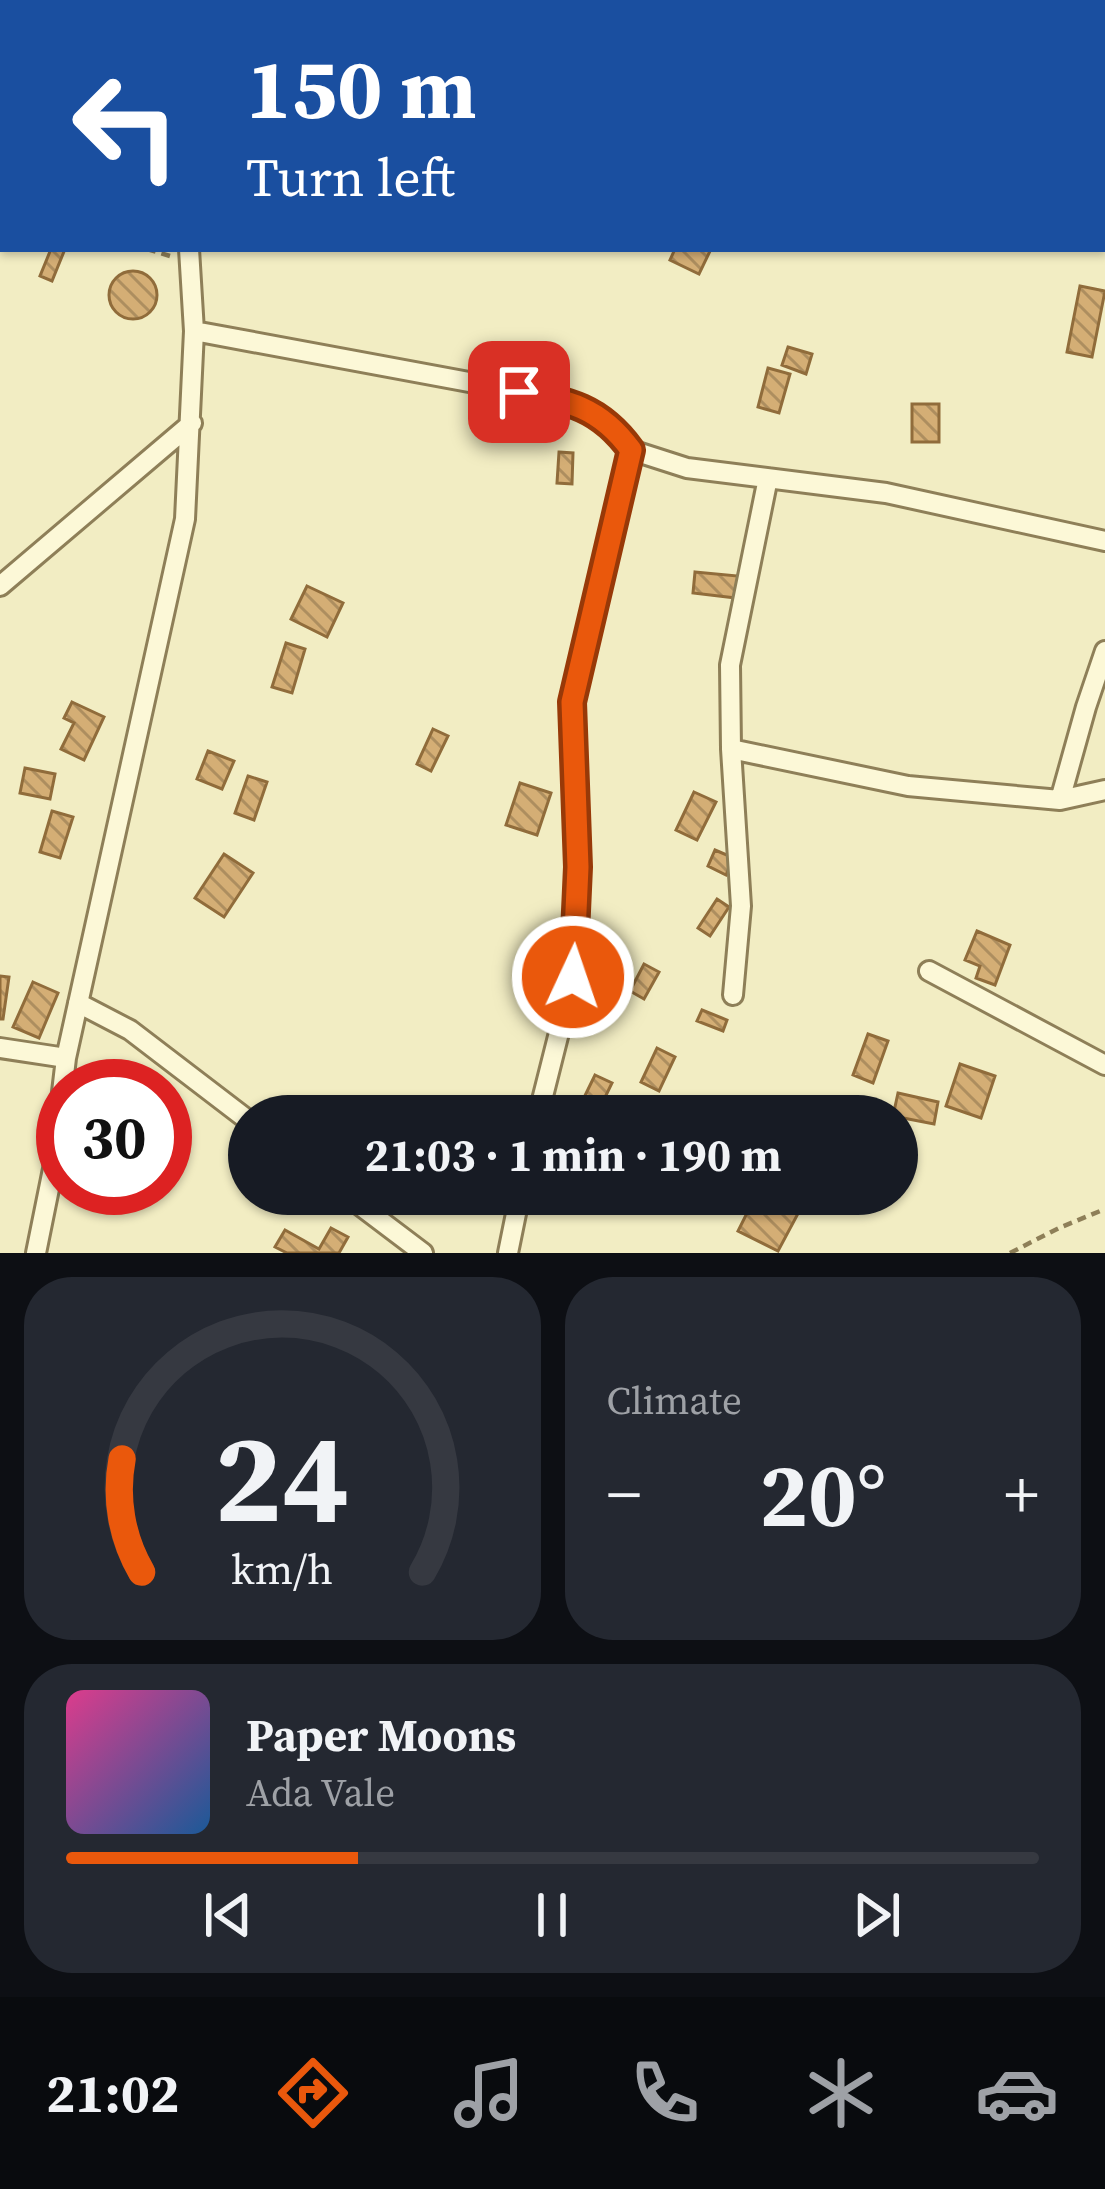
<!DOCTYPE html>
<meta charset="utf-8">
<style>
body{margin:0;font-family:"Source Serif 4",serif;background:#242831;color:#f1f3f6;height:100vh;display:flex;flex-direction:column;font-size:45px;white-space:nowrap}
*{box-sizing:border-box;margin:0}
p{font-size:39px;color:#9ea1a6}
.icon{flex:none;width:66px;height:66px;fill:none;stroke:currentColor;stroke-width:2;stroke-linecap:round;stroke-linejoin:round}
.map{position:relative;height:1253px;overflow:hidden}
.side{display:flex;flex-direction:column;gap:24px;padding:24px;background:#0d0f14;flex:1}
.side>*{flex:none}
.banner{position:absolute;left:0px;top:0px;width:1107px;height:252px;box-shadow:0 3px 9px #0004;background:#1a4fa0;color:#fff;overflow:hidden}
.speed{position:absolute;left:36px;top:1059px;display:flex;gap:24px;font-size:60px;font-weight:700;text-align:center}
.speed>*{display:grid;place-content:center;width:156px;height:156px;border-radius:50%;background:#171b24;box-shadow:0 3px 9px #0004;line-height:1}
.speed .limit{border:18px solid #d22;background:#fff;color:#111}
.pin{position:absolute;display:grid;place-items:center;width:102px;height:102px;color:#fff;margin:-51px;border-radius:24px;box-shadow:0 6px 18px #0006}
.me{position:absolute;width:132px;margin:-66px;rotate:3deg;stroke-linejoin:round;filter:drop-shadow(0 0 9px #0008)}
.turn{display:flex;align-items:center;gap:42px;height:252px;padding:0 48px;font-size:54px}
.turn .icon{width:156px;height:156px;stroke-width:2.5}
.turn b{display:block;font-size:84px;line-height:102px}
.big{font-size:90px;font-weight:700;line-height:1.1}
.side .widget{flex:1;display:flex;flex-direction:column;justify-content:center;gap:18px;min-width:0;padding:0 42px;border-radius:48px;background:#242831}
.side .dial{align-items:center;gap:0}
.dial svg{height:312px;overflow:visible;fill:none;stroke:#363941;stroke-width:7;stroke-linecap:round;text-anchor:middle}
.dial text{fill:#f1f3f6;stroke:none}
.song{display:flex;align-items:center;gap:36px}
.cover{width:144px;height:144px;border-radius:18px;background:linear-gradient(135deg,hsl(330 70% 55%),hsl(210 70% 35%))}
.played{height:12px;border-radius:6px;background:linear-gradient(90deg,#ea580c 30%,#363941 30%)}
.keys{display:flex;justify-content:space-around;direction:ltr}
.heat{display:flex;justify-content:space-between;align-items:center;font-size:66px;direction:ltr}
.side .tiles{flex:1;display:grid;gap:24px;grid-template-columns:1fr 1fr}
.widget:last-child{grid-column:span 2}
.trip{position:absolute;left:228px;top:1095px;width:690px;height:120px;border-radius:60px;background:#171b24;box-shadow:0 3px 9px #0004;font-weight:700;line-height:120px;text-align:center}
.menu{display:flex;height:192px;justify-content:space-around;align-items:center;background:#090b0e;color:#9ea1a6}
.menu .icon{width:84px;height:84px}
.menu .on{color:#ea580c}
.menu b{font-size:54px;color:#f1f3f6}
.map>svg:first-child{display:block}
.building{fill:url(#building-back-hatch);stroke:#906c3b;stroke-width:3}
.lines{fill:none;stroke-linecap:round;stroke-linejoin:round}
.street-casing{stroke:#8e7f58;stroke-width:24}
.path{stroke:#8e7f58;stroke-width:4.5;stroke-dasharray:9 6;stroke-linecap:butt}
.street{stroke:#fcf8d7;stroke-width:18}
.route-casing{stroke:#983908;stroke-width:30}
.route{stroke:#ea580c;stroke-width:21}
</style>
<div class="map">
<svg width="1105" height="1253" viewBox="0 0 1105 1253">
<defs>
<pattern id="building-back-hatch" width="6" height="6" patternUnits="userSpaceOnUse" patternTransform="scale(3)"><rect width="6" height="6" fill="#d4ae75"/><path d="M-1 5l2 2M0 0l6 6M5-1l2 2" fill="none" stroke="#ad8e5f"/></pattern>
</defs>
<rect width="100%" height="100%" fill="#f2edc3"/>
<path class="building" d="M51,249H65L52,281L40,276Z
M675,249H711L699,274L670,260Z
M109 295a24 24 0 1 1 48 0a24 24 0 1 1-48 0Z
M1080,286L1105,291L1092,357L1067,352Z
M788,347L812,354L806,374L782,365Z
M768,368L790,374L779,413L758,407Z
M912,404H939V442H912Z
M559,452L573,453L572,484L557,483Z
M695,572L738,576L736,598L693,593Z
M307,586L343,603L327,637L291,619Z
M286,643L305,649L292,693L272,687Z
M72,702L104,717L84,760L61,749L74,723L64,718Z
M433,729L448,736L431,771L417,764Z
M208,751L234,761L222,789L197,779Z
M25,768L55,774L50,799L20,793Z
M248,776L267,782L254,820L235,813Z
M520,783L551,793L537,835L506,825Z
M694,792L716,802L697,840L676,830Z
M52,811L73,817L60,858L40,852Z
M715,850L734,858L726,875L708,866Z
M224,854L253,873L224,917L195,898Z
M717,899L729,907L710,936L698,928Z
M977,931L1010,945L995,985L976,978L980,966L965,960Z
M549,944L563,953L551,973L537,965Z
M644,964L659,972L644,999L630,991Z
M0,976L9,977L3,1019H0Z
M33,982L58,993L39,1038L13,1027Z
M702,1010L727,1020L723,1031L697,1021Z
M868,1034L888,1041L873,1083L853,1075Z
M657,1048L675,1057L659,1091L641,1082Z
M960,1064L995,1076L981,1118L946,1106Z
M595,1075L612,1083L596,1116H584L577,1112Z
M898,1093L938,1102L934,1124L893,1116Z
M661,1097L682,1108L678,1116H652Z
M766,1194H774L801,1208L778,1251L738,1231L749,1209L756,1213Z
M331,1228L348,1237L339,1253H287L275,1247L285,1230L319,1249Z"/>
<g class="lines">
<g class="street-casing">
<path id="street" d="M181,3V0
M194,331L566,400L596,413L615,428L631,450L687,468L886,493L1105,541
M0,586L192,423
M731,749L908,786L1060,800L1105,790
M1060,800L1086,707L1105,651
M929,971L1105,1065
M733,995L741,906L731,749L730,665L768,478
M78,1003L130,1030L249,1121
M0,1048L66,1058
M538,1116L573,977L578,867L572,702L631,450
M345,1194L423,1253
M36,1253L53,1169L66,1058L185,519L194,331L189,249
M508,1253L520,1194"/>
</g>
<path class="path" d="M0,209L3,210
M147,249L170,256
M1010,1253L1059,1228L1105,1209"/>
<use href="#street" class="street"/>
</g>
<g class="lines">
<g class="route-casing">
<path id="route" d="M519,392C569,401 600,407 631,450L572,702L578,867L573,977"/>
</g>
<use href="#route" class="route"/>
</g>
</svg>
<div class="speed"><div class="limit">30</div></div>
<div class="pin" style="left:519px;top:392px;background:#d93025"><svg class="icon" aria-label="arrive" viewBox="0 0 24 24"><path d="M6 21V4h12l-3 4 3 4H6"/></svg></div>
<svg class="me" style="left:573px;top:977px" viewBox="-20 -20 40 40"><circle r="17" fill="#ea580c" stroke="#fff" stroke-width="3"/><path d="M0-11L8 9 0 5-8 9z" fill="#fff"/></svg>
<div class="trip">21:03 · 1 min · 190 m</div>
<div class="banner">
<div class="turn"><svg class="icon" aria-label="left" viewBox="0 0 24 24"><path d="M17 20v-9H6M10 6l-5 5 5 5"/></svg><div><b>150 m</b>Turn left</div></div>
</div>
</div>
<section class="side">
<div class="tiles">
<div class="widget dial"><svg viewBox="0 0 100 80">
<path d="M14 69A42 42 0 1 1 86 69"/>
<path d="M14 69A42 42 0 0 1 9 40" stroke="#ea580c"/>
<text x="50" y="56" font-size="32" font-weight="700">24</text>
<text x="50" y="72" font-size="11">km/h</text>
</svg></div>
<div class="widget"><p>Climate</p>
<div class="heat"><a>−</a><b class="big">20°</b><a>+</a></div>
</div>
<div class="widget">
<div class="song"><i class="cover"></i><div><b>Paper Moons</b><p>Ada Vale</p></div></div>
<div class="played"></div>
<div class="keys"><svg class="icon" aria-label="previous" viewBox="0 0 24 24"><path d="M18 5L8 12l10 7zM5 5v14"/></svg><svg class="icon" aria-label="pause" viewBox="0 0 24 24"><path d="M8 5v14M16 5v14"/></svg><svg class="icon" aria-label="next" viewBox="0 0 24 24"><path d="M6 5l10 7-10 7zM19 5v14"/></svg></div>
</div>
</div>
</section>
<nav class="menu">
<b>21:02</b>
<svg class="icon on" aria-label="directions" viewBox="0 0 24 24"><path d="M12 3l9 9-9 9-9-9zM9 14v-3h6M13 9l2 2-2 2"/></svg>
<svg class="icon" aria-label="music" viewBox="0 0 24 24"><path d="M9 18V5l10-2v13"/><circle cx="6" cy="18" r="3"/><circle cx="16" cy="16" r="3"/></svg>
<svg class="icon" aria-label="phone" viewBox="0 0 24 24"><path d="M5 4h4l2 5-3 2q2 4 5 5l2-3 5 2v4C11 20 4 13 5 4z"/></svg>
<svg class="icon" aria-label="climate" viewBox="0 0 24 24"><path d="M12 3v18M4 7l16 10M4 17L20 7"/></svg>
<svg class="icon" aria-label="car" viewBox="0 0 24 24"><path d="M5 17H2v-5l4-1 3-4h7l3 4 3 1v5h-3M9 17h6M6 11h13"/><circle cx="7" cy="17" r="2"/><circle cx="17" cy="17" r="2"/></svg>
</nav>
